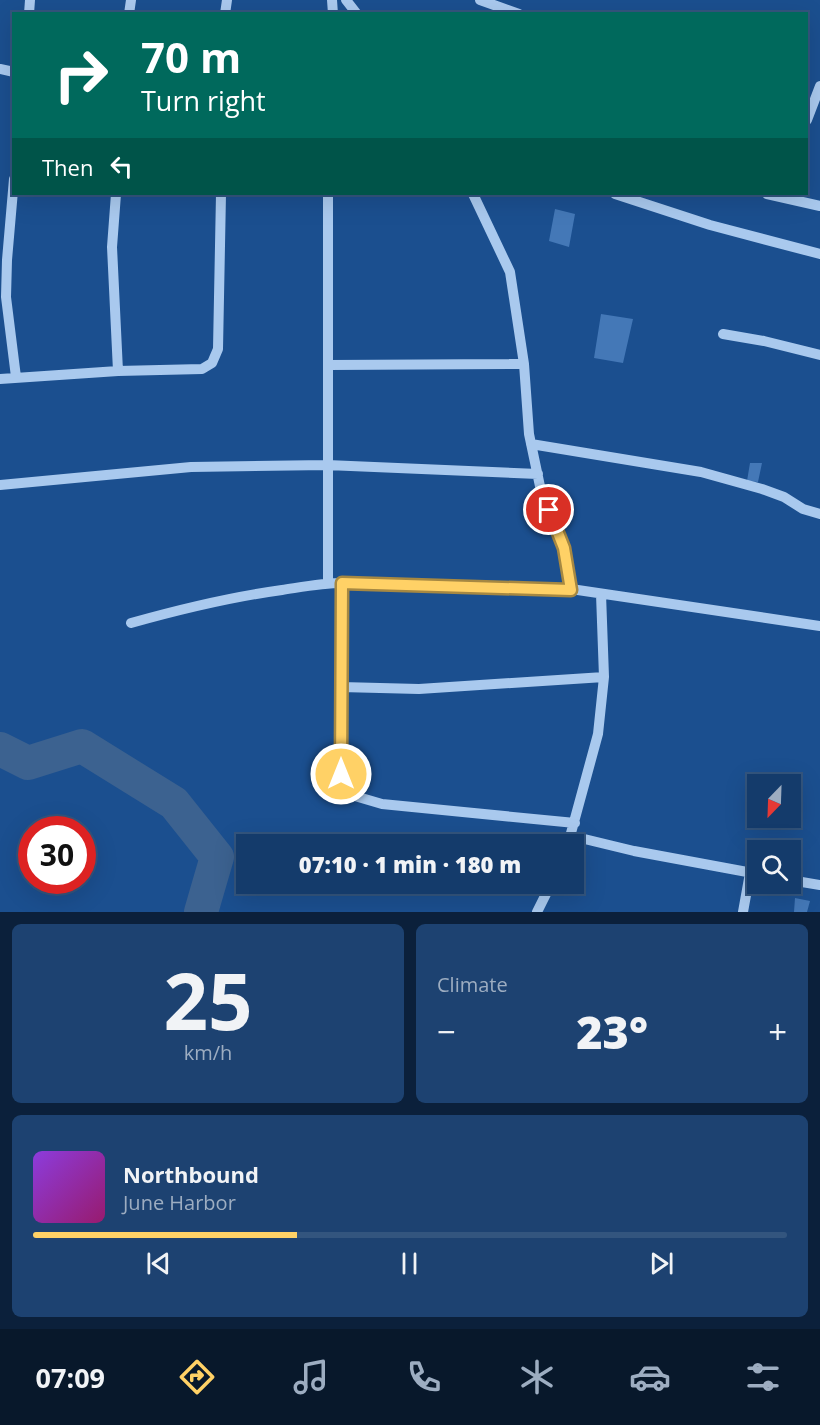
<!DOCTYPE html>
<meta charset="utf-8">
<style>
body{margin:0;font-family:"Open Sans",sans-serif;background:#1d4271;color:#f1f3f6;height:100vh;display:flex;flex-direction:column;font-size:22px;white-space:nowrap}
*{box-sizing:border-box;margin:0}
p{font-size:20px;color:#9dadc1}
.icon{flex:none;width:33px;height:33px;fill:none;stroke:currentColor;stroke-width:2;stroke-linecap:round;stroke-linejoin:round}
.map{position:relative;height:912px;overflow:hidden}
.details{display:flex;flex-direction:column;gap:12px;padding:12px;background:#0b203b;flex:1}
.details>*{flex:none}
.guide{position:absolute;left:12px;top:12px;width:796px;height:183px;border-radius:0px;box-shadow:0 6px 24px #0002,0 0 0 2px #33557e;background:#00695c;color:#fff;overflow:hidden}
.needle{width:39px;rotate:203deg}
.controls{position:absolute;left:747px;top:774px;display:grid;gap:12px}
.controls a{display:grid;place-items:center;width:54px;height:54px;border-radius:0px;background:#143b6b;box-shadow:0 6px 24px #0002,0 0 0 2px #33557e;font-size:30px}
.speed{position:absolute;left:18px;top:816px;display:flex;gap:12px;font-size:30px;font-weight:700;text-align:center}
.speed>*{display:grid;place-content:center;width:78px;height:78px;border-radius:50%;background:#143b6b;box-shadow:0 6px 24px #0002,0 0 0 2px #33557e;line-height:1}
.speed .limit{border:9px solid #d22;background:#fff;color:#111}
.pin{position:absolute;display:grid;place-items:center;width:51px;height:51px;color:#fff;margin:-26px;border:3px solid #fff;border-radius:50%;box-shadow:0 2px 6px #0007}
.me{position:absolute;width:66px;margin:-33px;rotate:0deg;stroke-linejoin:round;filter:drop-shadow(0 0 4px #0008)}
.turn{display:flex;align-items:center;gap:21px;height:126px;padding:0 30px;font-size:27px}
.turn .icon{width:78px;height:78px;stroke-width:2.5}
.turn b{display:block;font-size:42px;line-height:51px}
.then{display:flex;align-items:center;height:57px;padding:0 30px;background:#0003;gap:12px;font-size:22px}
.big{font-size:45px;font-weight:800;line-height:1.1}
.details .widget{flex:1;display:flex;flex-direction:column;justify-content:center;gap:9px;min-width:0;padding:0 21px;border-radius:9px;background:#1d4271}
.details .dial{align-items:center;gap:0}
.dial b{font-size:78px;line-height:1}
.song{display:flex;align-items:center;gap:18px}
.cover{width:72px;height:72px;border-radius:9px;background:linear-gradient(135deg,hsl(270 70% 55%),hsl(320 70% 35%))}
.played{height:6px;border-radius:3px;background:linear-gradient(90deg,#ffd166 35%,#33557e 35%)}
.keys{display:flex;justify-content:space-around;direction:ltr}
.heat{display:flex;justify-content:space-between;align-items:center;font-size:33px;direction:ltr}
.details .tiles{flex:1;display:grid;gap:12px;grid-template-columns:1fr 1fr}
.widget:last-child{grid-column:span 2}
.trip{position:absolute;left:236px;top:834px;width:348px;height:60px;border-radius:0px;background:#143b6b;box-shadow:0 6px 24px #0002,0 0 0 2px #33557e;font-weight:800;line-height:60px;text-align:center}
.tabs{display:flex;height:96px;justify-content:space-around;align-items:center;background:#08182b;color:#9dadc1}
.tabs .icon{width:42px;height:42px}
.tabs .current{color:#ffd166}
.tabs b{font-size:27px;color:#f1f3f6}
.map>svg:first-child{display:block}
.lines{fill:none;stroke-linecap:round;stroke-linejoin:round}
.river{stroke:#3c6290;stroke-width:34}
.building{fill:#4478b7}
.minor{stroke:#a9c9ee;stroke-width:10}
.route-casing{stroke:#a68842;stroke-width:15}
.route{stroke:#ffd166;stroke-width:10}
</style>
<div class="map">
<svg width="820" height="912" viewBox="0 0 820 912">
<rect width="100%" height="100%" fill="#1b4f8f"/>
<g class="lines">
<path class="river" d="M0,749L28,763L82,746L174,803L217,857L201,912"/>
</g>
<path class="building" d="M555,209L575,214L569,247L549,241Z
M601,314L633,319L623,363L594,358Z
M750,463H762L758,482L747,481Z
M795,898L810,901L807,912H794Z"/>
<g class="lines">
<path class="minor" d="M332,0L333,14
M346,0L357,14
M480,0L519,14
M29,14L30,0
M129,14L131,0
M225,14L227,0
M0,69L14,72
M807,120L820,86
M14,179L7,260L6,297L16,377
M116,194L112,247L118,371
M328,194V583
M473,194L510,272L524,364L529,434L541,491L564,548L571,589
M615,194L710,225L820,254
M767,194L820,206
M723,334L764,341L820,355
M329,365L524,364
M0,379L118,371L202,369L212,363L218,349L221,194
M531,444L701,472L762,489L784,497L803,509L820,514
M0,485L191,467L327,465L538,474
M342,583L341,774L343,787L348,794L382,804L575,823
M131,623C181,609 230,597 282,590C302,587 322,583 342,583L571,589L820,626
M341,687L419,689L604,677
M572,836L634,851L758,874
M568,844L598,734L604,677L601,594
M790,880L820,885
M537,912L551,884
M743,912L750,873"/>
</g>
<g class="lines">
<g class="route-casing">
<path id="route" d="M341,774L342,583L571,590L564,548L549,510"/>
</g>
<use href="#route" class="route"/>
</g>
</svg>
<div class="controls">
<a><svg class="needle" viewBox="-14 -14 28 28"><path d="M0-13l5 13h-10z" fill="#e53935"/><path d="M0 13l5-13h-10z" fill="#9dadc1"/></svg></a>
<a><svg class="icon" aria-label="search" viewBox="0 0 24 24"><circle cx="10" cy="10" r="6"/><path d="M15 15l6 6"/></svg></a>
</div>
<div class="speed"><div class="limit">30</div></div>
<div class="pin" style="left:549px;top:510px;background:#d93025"><svg class="icon" aria-label="arrive" viewBox="0 0 24 24"><path d="M6 21V4h12l-3 4 3 4H6"/></svg></div>
<svg class="me" style="left:341px;top:774px" viewBox="-20 -20 40 40"><circle r="17" fill="#ffd166" stroke="#fff" stroke-width="3"/><path d="M0-11L8 9 0 5-8 9z" fill="#fff"/></svg>
<div class="trip">07:10 · 1 min · 180 m</div>
<div class="guide">
<div class="turn"><svg class="icon" aria-label="right" viewBox="0 0 24 24"><path d="M7 20v-9h11M14 6l5 5-5 5"/></svg><div><b>70 m</b>Turn right</div></div>
<div class="then">Then<svg class="icon" aria-label="left" viewBox="0 0 24 24"><path d="M17 20v-9H6M10 6l-5 5 5 5"/></svg></div>
</div>
</div>
<section class="details">
<div class="tiles">
<div class="widget dial"><b>25</b><p>km/h</p></div>
<div class="widget"><p>Climate</p>
<div class="heat"><a>−</a><b class="big">23°</b><a>+</a></div>
</div>
<div class="widget">
<div class="song"><i class="cover"></i><div><b>Northbound</b><p>June Harbor</p></div></div>
<div class="played"></div>
<div class="keys"><svg class="icon" aria-label="previous" viewBox="0 0 24 24"><path d="M18 5L8 12l10 7zM5 5v14"/></svg><svg class="icon" aria-label="pause" viewBox="0 0 24 24"><path d="M8 5v14M16 5v14"/></svg><svg class="icon" aria-label="next" viewBox="0 0 24 24"><path d="M6 5l10 7-10 7zM19 5v14"/></svg></div>
</div>
</div>
</section>
<nav class="tabs">
<b>07:09</b>
<svg class="icon current" aria-label="directions" viewBox="0 0 24 24"><path d="M12 3l9 9-9 9-9-9zM9 14v-3h6M13 9l2 2-2 2"/></svg>
<svg class="icon" aria-label="music" viewBox="0 0 24 24"><path d="M9 18V5l10-2v13"/><circle cx="6" cy="18" r="3"/><circle cx="16" cy="16" r="3"/></svg>
<svg class="icon" aria-label="phone" viewBox="0 0 24 24"><path d="M5 4h4l2 5-3 2q2 4 5 5l2-3 5 2v4C11 20 4 13 5 4z"/></svg>
<svg class="icon" aria-label="climate" viewBox="0 0 24 24"><path d="M12 3v18M4 7l16 10M4 17L20 7"/></svg>
<svg class="icon" aria-label="car" viewBox="0 0 24 24"><path d="M5 17H2v-5l4-1 3-4h7l3 4 3 1v5h-3M9 17h6M6 11h13"/><circle cx="7" cy="17" r="2"/><circle cx="17" cy="17" r="2"/></svg>
<svg class="icon" aria-label="filters" viewBox="0 0 24 24"><path d="M4 7h16M4 17h16"/><circle cx="9" cy="7" r="2"/><circle cx="15" cy="17" r="2"/></svg>
</nav>
